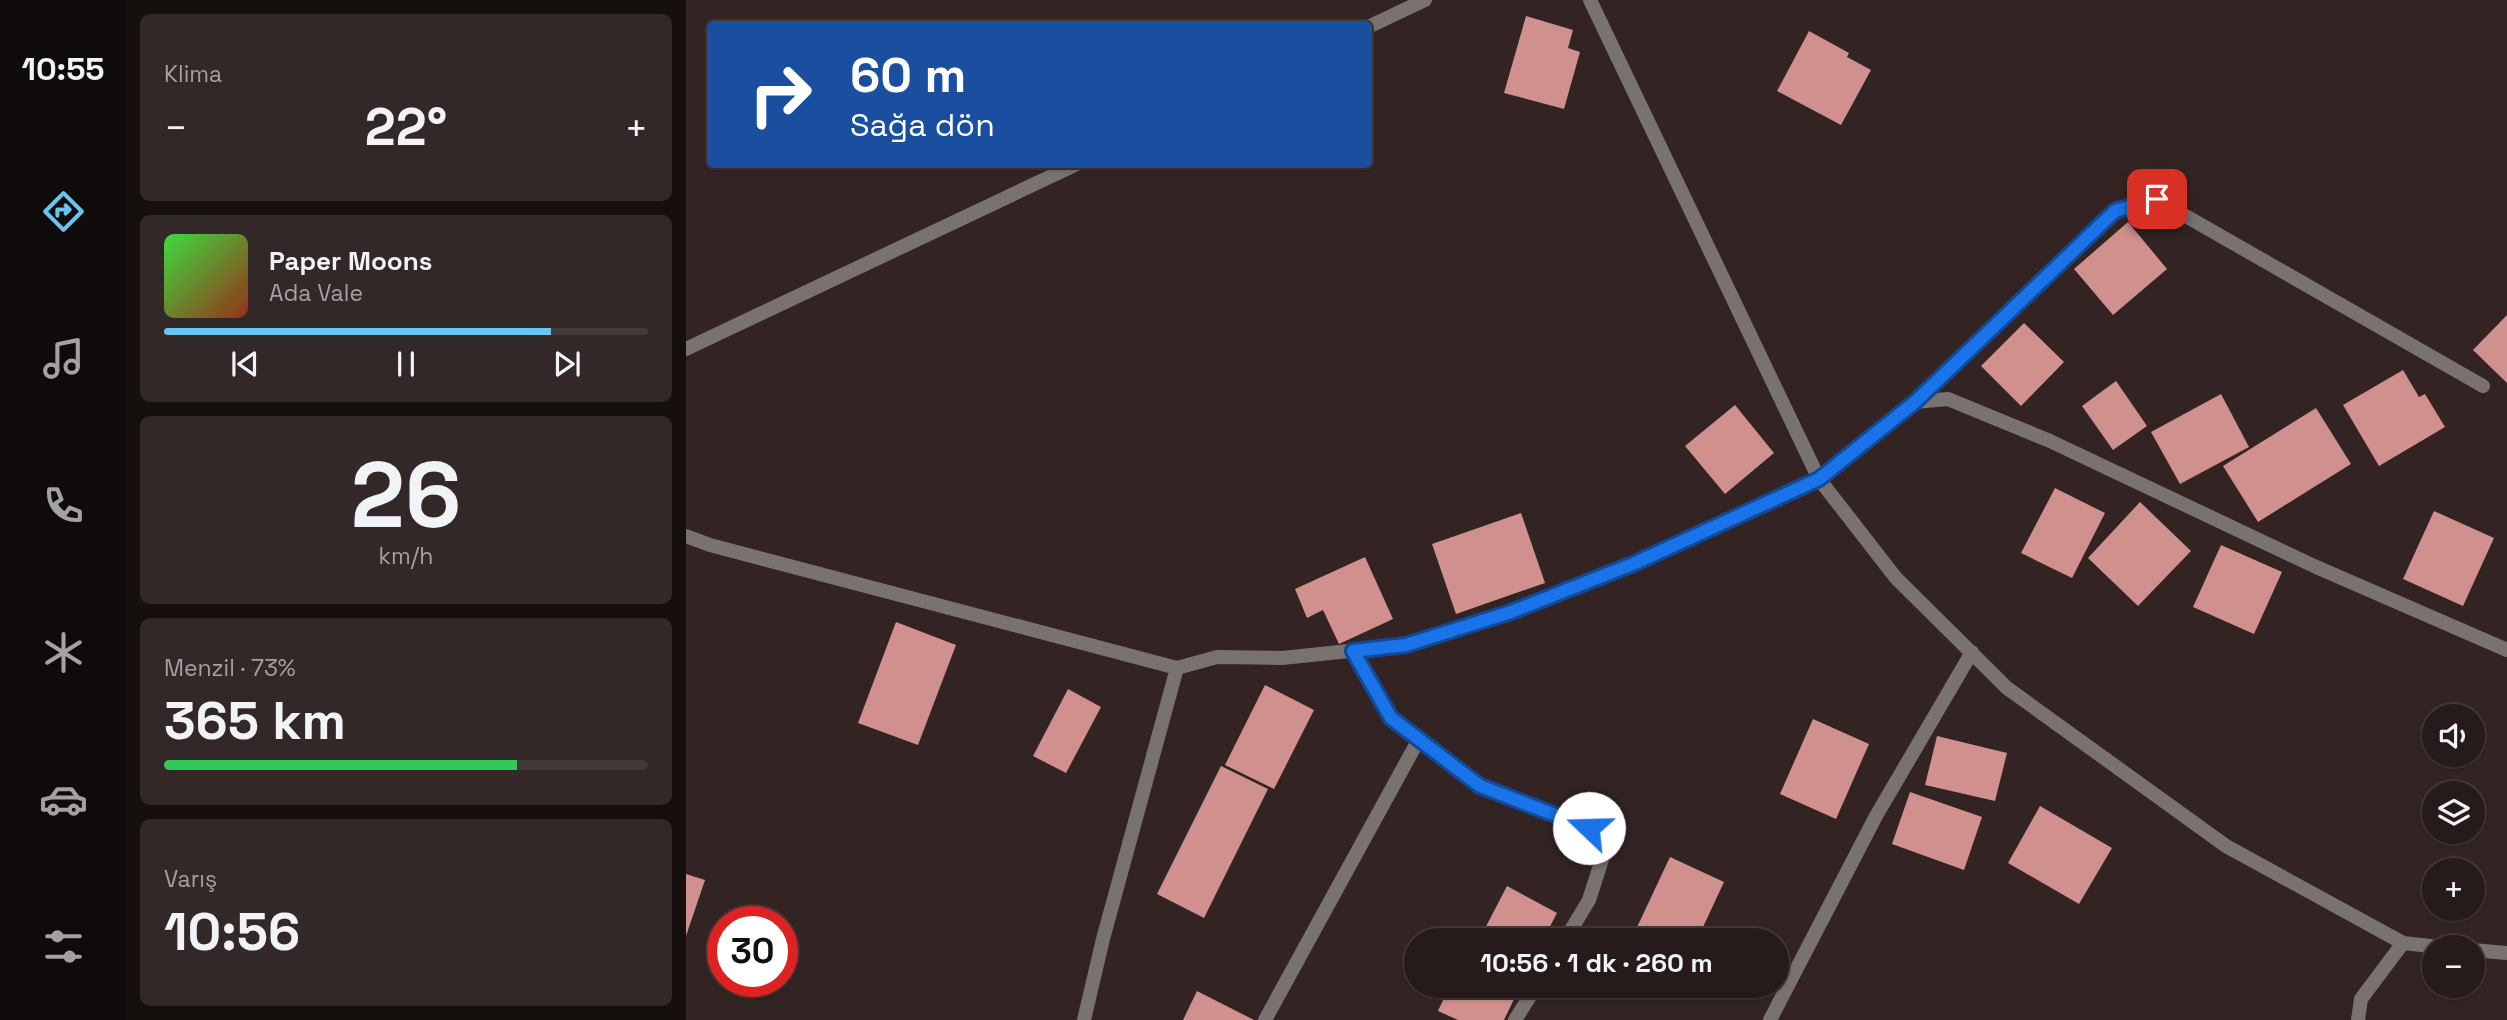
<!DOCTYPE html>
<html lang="tr">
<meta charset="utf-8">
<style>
body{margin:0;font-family:"Space Grotesk",sans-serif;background:#322827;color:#f1f3f6;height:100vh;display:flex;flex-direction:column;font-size:26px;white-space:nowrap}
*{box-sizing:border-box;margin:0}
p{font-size:23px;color:#a4a1a2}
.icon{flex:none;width:38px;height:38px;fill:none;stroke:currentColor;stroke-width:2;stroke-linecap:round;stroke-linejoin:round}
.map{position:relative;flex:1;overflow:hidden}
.panel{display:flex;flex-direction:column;gap:14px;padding:14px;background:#150f0e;width:560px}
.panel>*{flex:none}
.guide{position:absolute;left:21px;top:21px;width:665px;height:147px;border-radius:7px;box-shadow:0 2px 5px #0004,0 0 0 2px #423939;background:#1a4fa0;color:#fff;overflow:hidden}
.fabs{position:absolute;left:1736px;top:704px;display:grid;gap:14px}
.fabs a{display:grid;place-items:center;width:63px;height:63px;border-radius:50%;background:#261b1a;box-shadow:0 2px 5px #0004,0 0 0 2px #423939;font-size:35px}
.speed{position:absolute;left:21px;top:906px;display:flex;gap:14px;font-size:35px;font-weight:700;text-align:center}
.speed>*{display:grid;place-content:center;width:91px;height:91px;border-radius:50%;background:#261b1a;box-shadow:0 2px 5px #0004,0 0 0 2px #423939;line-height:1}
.speed .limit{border:10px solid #d22;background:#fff;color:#111}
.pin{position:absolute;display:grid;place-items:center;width:60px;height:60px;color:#fff;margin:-30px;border-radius:14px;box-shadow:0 4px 10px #0006}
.me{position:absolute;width:77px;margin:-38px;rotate:291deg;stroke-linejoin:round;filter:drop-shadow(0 0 5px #0008)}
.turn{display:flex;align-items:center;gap:24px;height:147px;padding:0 28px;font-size:32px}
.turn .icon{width:91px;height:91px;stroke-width:2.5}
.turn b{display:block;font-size:49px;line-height:60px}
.big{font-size:52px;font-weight:700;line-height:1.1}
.panel .card{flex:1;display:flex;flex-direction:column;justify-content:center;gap:10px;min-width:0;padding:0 24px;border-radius:10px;background:#322827}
.panel .dial{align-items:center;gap:0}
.dial b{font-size:91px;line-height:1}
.song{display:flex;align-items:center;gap:21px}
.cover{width:84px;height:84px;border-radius:10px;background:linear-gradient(135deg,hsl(120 70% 55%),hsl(10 70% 35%))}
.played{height:7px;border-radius:4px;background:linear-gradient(90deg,#68c4f0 80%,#423939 80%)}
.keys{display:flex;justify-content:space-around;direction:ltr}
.heat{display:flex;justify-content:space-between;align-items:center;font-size:38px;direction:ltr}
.charge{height:10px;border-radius:5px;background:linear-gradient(90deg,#34c759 73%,#423939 0)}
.trip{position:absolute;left:718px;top:928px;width:385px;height:70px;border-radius:35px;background:#261b1a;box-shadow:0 2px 5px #0004,0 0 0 2px #423939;font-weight:700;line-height:70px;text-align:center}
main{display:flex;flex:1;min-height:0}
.menu{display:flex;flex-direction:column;width:126px;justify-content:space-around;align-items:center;background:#0f0b0a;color:#a4a1a2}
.menu .icon{width:49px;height:49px}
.menu .active{color:#68c4f0}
.menu b{font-size:32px;color:#f1f3f6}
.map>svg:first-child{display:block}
.building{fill:#cf908e}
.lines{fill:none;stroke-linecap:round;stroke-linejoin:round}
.minor{stroke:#7a7171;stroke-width:14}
.route-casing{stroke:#114b97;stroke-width:18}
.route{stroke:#1a73e8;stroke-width:12}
</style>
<main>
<nav class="menu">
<b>10:55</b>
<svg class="icon active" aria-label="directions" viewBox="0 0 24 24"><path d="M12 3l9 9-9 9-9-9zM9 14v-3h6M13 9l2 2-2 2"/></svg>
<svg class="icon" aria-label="music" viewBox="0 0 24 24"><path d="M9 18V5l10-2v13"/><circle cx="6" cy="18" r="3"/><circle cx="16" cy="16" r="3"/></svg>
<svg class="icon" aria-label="phone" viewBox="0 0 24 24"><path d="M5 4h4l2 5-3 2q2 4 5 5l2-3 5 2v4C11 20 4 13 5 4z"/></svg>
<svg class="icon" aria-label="climate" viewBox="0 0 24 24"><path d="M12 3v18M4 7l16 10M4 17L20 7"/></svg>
<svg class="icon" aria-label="car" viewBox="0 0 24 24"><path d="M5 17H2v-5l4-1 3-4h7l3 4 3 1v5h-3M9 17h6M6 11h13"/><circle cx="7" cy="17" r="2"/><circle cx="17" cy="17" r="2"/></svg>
<svg class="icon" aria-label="filters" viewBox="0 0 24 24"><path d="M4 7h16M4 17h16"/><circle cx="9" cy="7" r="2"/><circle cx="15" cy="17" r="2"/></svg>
</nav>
<section class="panel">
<div class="card"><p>Klima</p>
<div class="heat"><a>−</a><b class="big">22°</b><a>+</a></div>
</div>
<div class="card">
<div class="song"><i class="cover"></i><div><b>Paper Moons</b><p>Ada Vale</p></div></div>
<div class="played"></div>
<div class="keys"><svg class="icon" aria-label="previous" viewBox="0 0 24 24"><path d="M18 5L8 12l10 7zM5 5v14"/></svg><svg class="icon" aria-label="pause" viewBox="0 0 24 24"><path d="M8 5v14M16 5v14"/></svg><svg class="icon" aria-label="next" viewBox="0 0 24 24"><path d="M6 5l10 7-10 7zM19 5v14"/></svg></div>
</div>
<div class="card dial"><b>26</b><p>km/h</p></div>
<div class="card"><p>Menzil · 73%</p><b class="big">365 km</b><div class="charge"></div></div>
<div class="card"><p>Varış</p><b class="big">10:56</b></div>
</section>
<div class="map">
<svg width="1821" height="1020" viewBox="0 0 1821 1020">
<rect width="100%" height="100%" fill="#332423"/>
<path class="building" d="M840,16L887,30L882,48L894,52L878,109L818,93Z
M1123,31L1163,53L1161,57L1185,70L1155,125L1091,91Z
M1442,222L1481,269L1427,315L1388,269Z
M1821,315V383L1787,350Z
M1338,323L1378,362L1335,406L1295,366Z
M1717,370L1733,397L1739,394L1759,427L1693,466L1657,405Z
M1430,381L1461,426L1427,450L1396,406Z
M1535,394L1563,447L1494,484L1465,432Z
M1049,405L1088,453L1039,494L999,446Z
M1630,408L1665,464L1572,522L1537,466Z
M1369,488L1419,513L1386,578L1335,553Z
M1454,502L1505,551L1452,606L1402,558Z
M1748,511L1808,538L1777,606L1717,579Z
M835,513L859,583L770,614L746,544Z
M1535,545L1596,572L1568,634L1507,607Z
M679,557L707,619L653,644L637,610L621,618L609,589Z
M210,622L270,645L232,745L172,723Z
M579,685L628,710L588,789L539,765Z
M382,689L415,707L380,773L347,756Z
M1127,719L1183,744L1150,819L1094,794Z
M1251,736L1321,753L1309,801L1239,785Z
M535,766L582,789L518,918L471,894Z
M1224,792L1296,817L1278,870L1206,844Z
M1354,806L1426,848L1393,904L1322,863Z
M984,857L1038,882L1011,940H945Z
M0,874L19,880L0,936Z
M821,886L871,913L857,940H793Z
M764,985H814L831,993L818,1020H772L752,1011Z
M973,985H990L987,992Z
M511,991L568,1020H497Z"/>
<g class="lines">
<path class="minor" d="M904,0L1133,479L1210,578L1321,688L1540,846L1717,943
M682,27L739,0
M0,349L391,164
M1229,402L1429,211L1470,199L1797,386
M0,536L24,545L491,668
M667,651L704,718L794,786L903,828L920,847L903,900L879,940
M1787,950L1821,953
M398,1020L417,939L491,668L531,657L596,658L721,645L825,612L948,564L1133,479L1229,402L1262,399L1364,441L1628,566L1821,650
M579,1020L733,739
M829,1020L851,985
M1084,1020L1190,816L1286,652
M1672,1020L1675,999L1717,943L1754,947"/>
</g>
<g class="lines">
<g class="route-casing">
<path id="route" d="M903,828L794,786L705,718L667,651L720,645L825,612L947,564L1133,479L1229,402L1429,211L1471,199"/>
</g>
<use href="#route" class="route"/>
</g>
</svg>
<div class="fabs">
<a><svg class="icon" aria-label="sound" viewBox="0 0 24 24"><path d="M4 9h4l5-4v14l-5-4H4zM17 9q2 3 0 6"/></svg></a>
<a><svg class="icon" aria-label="layers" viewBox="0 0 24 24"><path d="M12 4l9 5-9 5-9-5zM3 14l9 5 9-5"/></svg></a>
<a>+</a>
<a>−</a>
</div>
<div class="speed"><div class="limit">30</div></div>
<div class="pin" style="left:1471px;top:199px;background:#d93025"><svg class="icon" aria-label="arrive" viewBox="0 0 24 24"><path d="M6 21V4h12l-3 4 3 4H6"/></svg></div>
<svg class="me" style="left:903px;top:828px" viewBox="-20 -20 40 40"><circle r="19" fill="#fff"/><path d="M0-13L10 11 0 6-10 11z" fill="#1a73e8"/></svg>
<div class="trip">10:56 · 1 dk · 260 m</div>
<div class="guide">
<div class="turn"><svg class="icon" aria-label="right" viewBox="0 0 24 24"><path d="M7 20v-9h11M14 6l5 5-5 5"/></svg><div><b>60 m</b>Sağa dön</div></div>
</div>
</div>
</main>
